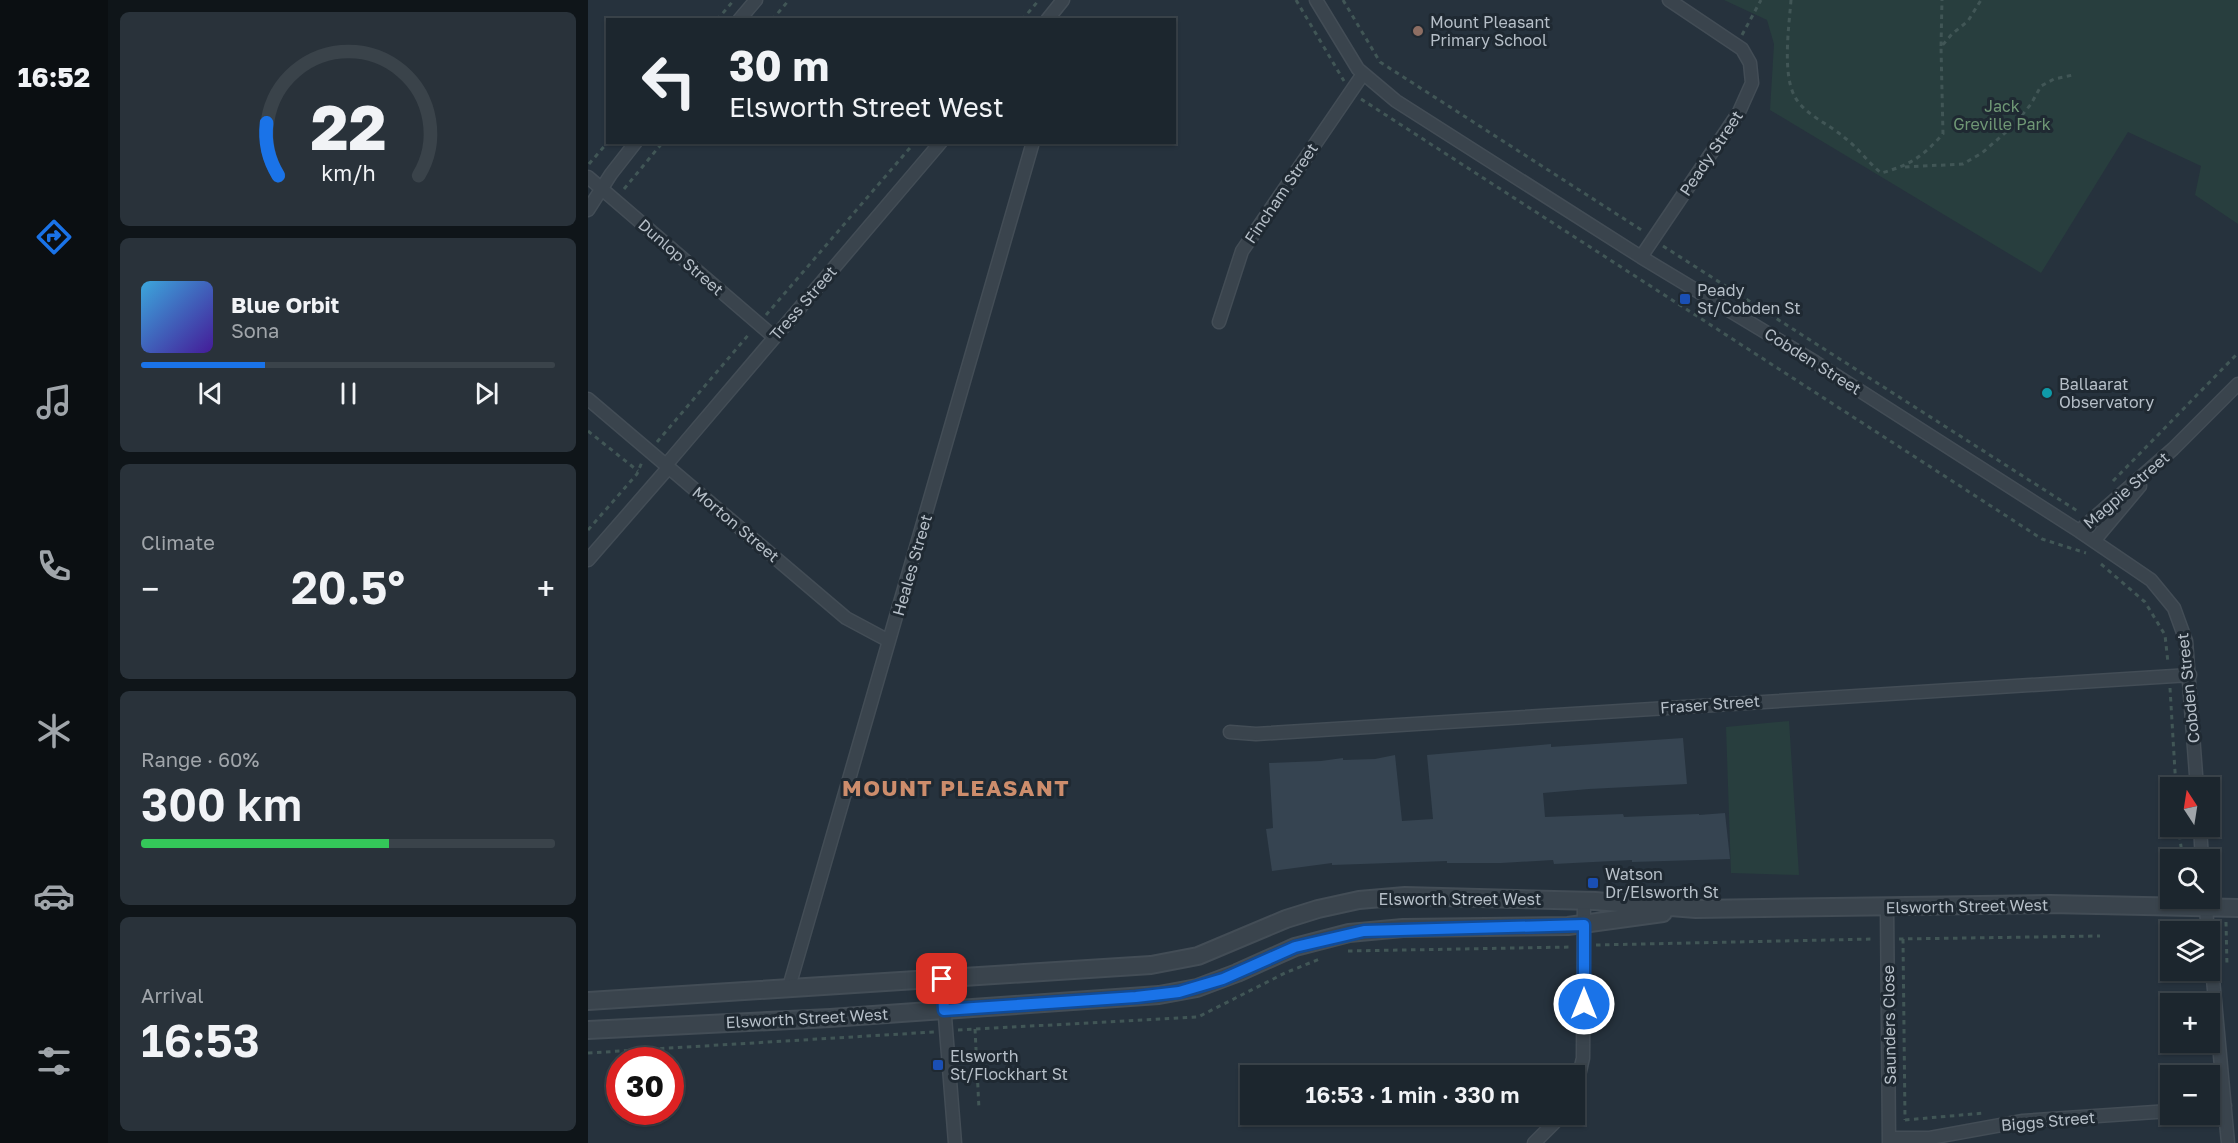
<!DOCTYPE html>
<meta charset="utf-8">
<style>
body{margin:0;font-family:"Golos Text",sans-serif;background:#29323a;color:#f1f3f6;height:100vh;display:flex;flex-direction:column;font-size:22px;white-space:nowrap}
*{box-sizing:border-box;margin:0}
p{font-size:20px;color:#a0a5aa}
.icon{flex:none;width:33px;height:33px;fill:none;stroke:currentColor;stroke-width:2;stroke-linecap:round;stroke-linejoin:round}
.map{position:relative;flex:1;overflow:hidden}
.details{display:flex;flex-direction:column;gap:12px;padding:12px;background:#0f1519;width:480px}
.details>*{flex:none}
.banner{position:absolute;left:18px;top:18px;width:570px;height:126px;border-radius:0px;box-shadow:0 2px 4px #0004,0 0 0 2px #3a434a;background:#1c262e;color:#f1f3f6;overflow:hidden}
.needle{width:39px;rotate:348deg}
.fabs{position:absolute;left:1572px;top:777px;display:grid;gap:12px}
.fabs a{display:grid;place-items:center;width:60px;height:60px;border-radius:0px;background:#1c262e;box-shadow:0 2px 4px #0004,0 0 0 2px #3a434a;font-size:30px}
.speed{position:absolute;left:18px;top:1047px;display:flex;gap:12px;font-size:30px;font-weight:700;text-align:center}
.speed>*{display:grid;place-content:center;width:78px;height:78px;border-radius:50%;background:#1c262e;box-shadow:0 2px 4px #0004,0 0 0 2px #3a434a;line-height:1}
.speed .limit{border:9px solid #d22;background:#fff;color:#111}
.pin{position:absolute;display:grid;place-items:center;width:51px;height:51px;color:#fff;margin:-26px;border-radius:12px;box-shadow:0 3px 9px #0006}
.me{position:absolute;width:66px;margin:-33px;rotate:0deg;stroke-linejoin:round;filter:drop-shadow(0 0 4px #0008)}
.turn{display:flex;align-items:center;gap:21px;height:126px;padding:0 24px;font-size:27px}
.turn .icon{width:78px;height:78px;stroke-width:2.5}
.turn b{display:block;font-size:42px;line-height:51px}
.big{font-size:45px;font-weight:600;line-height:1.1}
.details .card{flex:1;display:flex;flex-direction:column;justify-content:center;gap:9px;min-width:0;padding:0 21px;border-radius:9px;background:#29323a}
.details .dial{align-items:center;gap:0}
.dial svg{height:156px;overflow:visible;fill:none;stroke:#3a434a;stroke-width:7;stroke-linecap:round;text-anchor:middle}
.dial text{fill:#f1f3f6;stroke:none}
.song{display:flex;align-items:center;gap:18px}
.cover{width:72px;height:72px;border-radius:9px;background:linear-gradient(135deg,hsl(200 70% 55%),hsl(260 70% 35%))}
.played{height:6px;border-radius:3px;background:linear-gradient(90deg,#1a73e8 30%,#3a434a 30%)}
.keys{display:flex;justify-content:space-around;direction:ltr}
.heat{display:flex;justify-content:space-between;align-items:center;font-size:33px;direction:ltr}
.charge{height:9px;border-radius:4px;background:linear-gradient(90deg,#34c759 60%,#3a434a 0)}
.trip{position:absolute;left:652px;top:1065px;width:345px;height:60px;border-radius:0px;background:#1c262e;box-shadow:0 2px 4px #0004,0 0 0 2px #3a434a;font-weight:600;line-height:60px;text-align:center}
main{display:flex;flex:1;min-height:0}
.dock{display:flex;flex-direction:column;width:108px;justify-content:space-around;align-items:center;background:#0b0f12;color:#a0a5aa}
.dock .icon{width:42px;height:42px}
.dock .current{color:#1a73e8}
.dock b{font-size:27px;color:#f1f3f6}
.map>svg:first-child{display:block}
.green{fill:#283e3e}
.building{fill:#364451}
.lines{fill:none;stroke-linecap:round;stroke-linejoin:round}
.minor-casing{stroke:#434d56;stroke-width:15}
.tertiary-casing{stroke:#434d56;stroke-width:20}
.path{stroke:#415656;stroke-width:3;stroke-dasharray:4.5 4.5;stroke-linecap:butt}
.minor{stroke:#3a444d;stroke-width:12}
.tertiary{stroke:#3a444d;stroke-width:16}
.route-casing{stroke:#114b97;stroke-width:15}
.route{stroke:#1a73e8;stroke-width:10}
.education-dot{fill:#8d6e63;stroke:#1f2932;stroke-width:2}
.transit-dot{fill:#1a4fb4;stroke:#1f2932;stroke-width:2}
.culture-dot{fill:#0f9aa8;stroke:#1f2932;stroke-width:2}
.labels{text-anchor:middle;stroke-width:6;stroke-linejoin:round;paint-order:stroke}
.poi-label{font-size:16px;fill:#b6bfc8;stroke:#1f2932;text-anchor:start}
.park-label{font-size:16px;fill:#6f9775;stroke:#1f2932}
.street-label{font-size:16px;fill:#b6bfc8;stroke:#1f2932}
.district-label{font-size:22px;font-weight:bold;letter-spacing:1.5px;fill:#cd8d6c;stroke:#1f2932}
</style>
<main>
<nav class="dock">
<b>16:52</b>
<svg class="icon current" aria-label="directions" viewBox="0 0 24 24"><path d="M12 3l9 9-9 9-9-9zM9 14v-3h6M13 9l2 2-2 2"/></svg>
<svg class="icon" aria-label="music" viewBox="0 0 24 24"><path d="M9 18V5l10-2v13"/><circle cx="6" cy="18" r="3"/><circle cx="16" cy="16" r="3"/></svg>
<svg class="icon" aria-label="phone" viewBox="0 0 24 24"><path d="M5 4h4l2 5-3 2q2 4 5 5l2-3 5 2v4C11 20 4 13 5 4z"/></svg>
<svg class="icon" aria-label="climate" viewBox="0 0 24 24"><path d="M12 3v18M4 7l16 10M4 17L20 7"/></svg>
<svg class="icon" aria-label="car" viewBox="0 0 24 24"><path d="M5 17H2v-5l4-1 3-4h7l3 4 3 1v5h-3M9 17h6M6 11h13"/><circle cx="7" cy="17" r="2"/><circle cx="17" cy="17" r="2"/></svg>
<svg class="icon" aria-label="filters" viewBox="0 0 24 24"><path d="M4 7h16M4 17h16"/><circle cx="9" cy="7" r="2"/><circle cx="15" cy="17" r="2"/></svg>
</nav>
<section class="details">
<div class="card dial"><svg viewBox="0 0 100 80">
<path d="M14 69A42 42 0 1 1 86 69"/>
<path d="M14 69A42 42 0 0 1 8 42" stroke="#1a73e8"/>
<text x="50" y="56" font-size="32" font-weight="700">22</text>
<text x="50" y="72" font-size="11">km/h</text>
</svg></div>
<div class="card">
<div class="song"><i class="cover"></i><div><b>Blue Orbit</b><p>Sona</p></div></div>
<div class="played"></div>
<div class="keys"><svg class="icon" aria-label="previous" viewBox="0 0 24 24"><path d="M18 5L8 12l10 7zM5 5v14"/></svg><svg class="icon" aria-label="pause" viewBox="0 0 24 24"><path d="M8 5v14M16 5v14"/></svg><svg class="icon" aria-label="next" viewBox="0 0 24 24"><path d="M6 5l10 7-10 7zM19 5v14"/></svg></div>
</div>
<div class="card"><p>Climate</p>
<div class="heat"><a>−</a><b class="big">20.5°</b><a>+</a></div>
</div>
<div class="card"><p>Range · 60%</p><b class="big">300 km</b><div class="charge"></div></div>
<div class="card"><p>Arrival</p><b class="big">16:53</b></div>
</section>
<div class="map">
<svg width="1650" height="1143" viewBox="0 0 1650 1143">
<rect width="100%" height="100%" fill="#26323d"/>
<path class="green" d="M1136,0H1650V224L1607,195L1613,166L1540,132L1453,273L1182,110L1186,44L1179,20Z
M1201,721L1211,875L1143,873L1138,727Z"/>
<path class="building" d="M1095,738L1099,784L1001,789L955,793L957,817L1035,814L1036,817L1111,814V815L1137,813L1142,859L1044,862V860L966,864L965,860L913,863H859V861L744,865V863L684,871L678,829L685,828L681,763L733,761L755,758V760L787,759L807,755L814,821L845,819L839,755L963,744V747Z"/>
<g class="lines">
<g class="minor-casing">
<path id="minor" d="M728,0L770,69L808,101L1053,257L1227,362L1491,531L1563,580L1586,608L1598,641L1609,788
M151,20L168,0
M459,20L475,0
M0,177L186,337
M0,210L23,174L48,142
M1053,257L1151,112L1164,83L1162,63L1154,49L1081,0
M631,322L654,251L775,74
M0,399L258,618L301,641
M78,465L353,142
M1491,531L1585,449L1650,384
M1506,541L1552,486
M0,560L81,467
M642,732L668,734L1602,675
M1612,826L1614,860
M1617,898L1620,932
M1299,907L1301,1143
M1622,946L1640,1143
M354,979L367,1143
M201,987L445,142
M987,1093L995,1058L996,900
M1622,1107L1637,1106
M1302,1138H1342L1435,1121L1582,1111
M946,1143L975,1114"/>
</g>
<g class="tertiary-casing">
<path id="tertiary" d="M0,1001L563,965L610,956L698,919L730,909L771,900L817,896L1007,901L1108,909L1462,904L1650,908
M0,1030L242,1018L571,995L609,988L649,973L707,947L761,933L815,928L980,926L1075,913"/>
</g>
<path class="path" d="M708,0L756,81
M755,0L792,62L1055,231
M1203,0C1201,26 1194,74 1207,97C1217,115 1241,124 1257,138C1270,148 1280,162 1293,173C1323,165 1335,156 1355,134L1353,47L1364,34L1380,21L1393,0
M129,20L146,0
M184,20L201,0
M434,20L451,0
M1154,35L1173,0
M1353,46L1354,0
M773,99L1454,539L1498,553
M1,164L20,142
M1317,167L1375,164L1394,153L1426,125L1443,104L1453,86L1466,79L1485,75
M36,189L75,142
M1075,246L1491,512
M178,315L327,142
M0,431L50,471
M69,442L162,333
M1525,481L1650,353
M0,530L49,474L54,462
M1513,564L1557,602L1577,635L1580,663
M1582,688L1588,788
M1590,826L1595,860
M1638,922L1639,966
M1311,939L1512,936
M1315,939L1317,1120
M1008,945L1286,939
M760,951L983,947
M387,1029L391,1109
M370,1030L610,1017L697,973L734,958
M0,1053L346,1032
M1317,1120L1396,1113"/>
<use href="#minor" class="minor"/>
<use href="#tertiary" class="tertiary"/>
</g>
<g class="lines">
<g class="route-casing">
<path id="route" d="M354,979L356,1010L548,997L591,992L635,979L707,947L776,931L996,925V1004"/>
</g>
<use href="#route" class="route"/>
</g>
<circle class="education-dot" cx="830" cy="31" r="6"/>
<g class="transit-dot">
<rect x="1091" y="293" width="12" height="12" rx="3"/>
<rect x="999" y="877" width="12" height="12" rx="3"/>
<rect x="344" y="1059" width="12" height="12" rx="3"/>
</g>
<circle class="culture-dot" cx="1459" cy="393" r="6"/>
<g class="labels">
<g class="poi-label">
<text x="842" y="28">Mount Pleasant<tspan x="842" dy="18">Primary School</tspan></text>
<text x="1109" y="296">Peady<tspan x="1109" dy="18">St/Cobden St</tspan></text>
<text x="1471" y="390">Ballaarat<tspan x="1471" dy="18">Observatory</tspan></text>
<text x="1017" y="880">Watson<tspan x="1017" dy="18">Dr/Elsworth St</tspan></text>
<text x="362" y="1062">Elsworth<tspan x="362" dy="18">St/Flockhart St</tspan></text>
</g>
<g class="park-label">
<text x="1414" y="112">Jack<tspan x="1414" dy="18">Greville Park</tspan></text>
</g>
<g class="street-label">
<text transform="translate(1123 153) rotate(-56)" y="6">Peady Street</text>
<text transform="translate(693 193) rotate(-56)" y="6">Fincham Street</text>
<text transform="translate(93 257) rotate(41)" y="6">Dunlop Street</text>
<text transform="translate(215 303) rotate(-49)" y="6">Tress Street</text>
<text transform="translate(1225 361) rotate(32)" y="6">Cobden Street</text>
<text transform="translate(1538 490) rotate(-41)" y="6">Magpie Street</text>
<text transform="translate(148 524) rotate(40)" y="6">Morton Street</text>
<text transform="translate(324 565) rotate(-74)" y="6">Heales Street</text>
<text transform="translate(1600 688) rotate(-96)" y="6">Cobden Street</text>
<text transform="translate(1122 704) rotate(-4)" y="6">Fraser Street</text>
<text x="872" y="905">Elsworth Street West</text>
<text transform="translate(1379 906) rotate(-1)" y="6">Elsworth Street West</text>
<text transform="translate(219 1018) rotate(-3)" y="6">Elsworth Street West</text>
<text transform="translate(1301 1025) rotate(-91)" y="6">Saunders Close</text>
<text transform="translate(1460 1121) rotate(-5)" y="6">Biggs Street</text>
</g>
<g class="district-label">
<text x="368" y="796">MOUNT PLEASANT</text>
</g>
</g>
</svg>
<div class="fabs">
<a><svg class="needle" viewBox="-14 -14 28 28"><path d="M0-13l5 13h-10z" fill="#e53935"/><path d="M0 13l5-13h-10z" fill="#a0a5aa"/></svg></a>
<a><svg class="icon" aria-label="search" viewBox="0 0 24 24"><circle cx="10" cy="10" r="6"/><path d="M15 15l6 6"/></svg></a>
<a><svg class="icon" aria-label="layers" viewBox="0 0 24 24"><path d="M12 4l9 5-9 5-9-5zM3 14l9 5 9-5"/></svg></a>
<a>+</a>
<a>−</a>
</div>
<div class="speed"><div class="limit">30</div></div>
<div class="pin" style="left:354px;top:979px;background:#d93025"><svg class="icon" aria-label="arrive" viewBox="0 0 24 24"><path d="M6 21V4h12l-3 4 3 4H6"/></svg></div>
<svg class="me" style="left:996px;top:1004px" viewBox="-20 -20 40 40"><circle r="17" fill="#1a73e8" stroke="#fff" stroke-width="3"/><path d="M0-11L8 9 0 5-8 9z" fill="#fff"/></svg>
<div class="trip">16:53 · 1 min · 330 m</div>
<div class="banner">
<div class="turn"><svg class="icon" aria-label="left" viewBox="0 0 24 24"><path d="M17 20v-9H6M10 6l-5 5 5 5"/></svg><div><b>30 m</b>Elsworth Street West</div></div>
</div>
</div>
</main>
